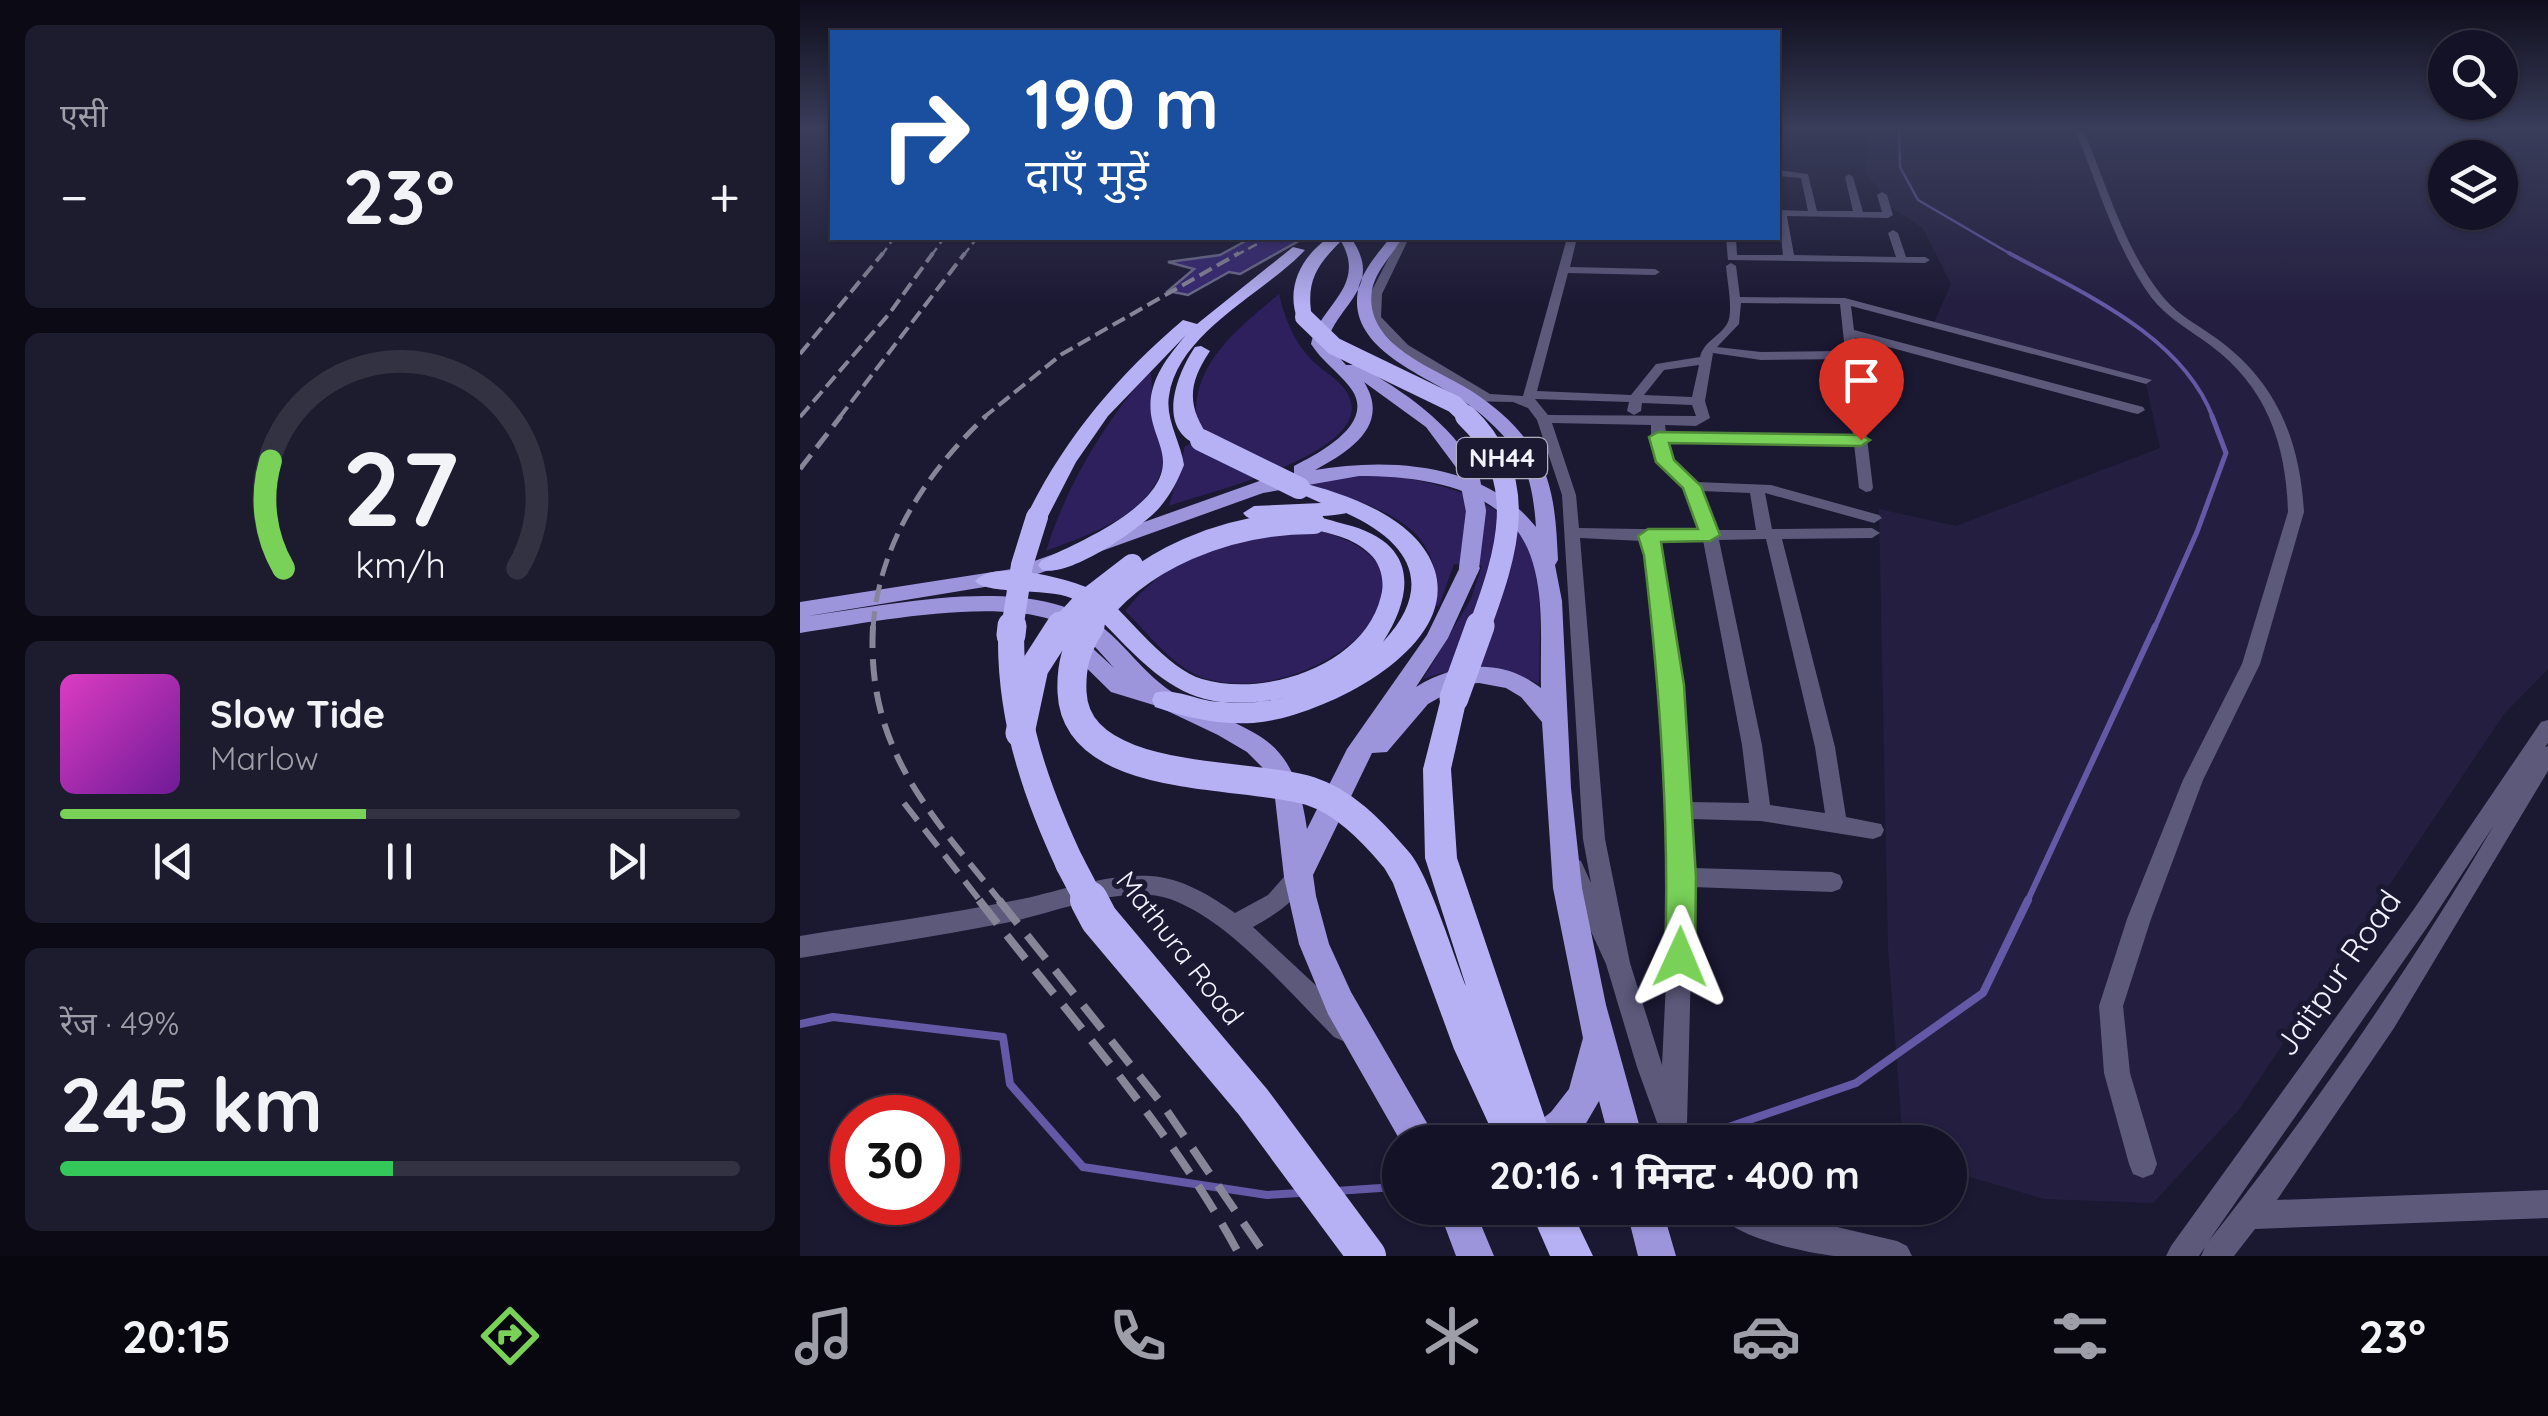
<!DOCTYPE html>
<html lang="hi">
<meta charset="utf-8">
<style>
body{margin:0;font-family:Quicksand,"Noto Sans Devanagari",sans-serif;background:#1d1b2e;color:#f1f3f6;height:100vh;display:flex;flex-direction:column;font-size:38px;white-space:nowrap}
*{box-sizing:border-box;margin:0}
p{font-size:32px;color:#9d9ea7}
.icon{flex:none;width:55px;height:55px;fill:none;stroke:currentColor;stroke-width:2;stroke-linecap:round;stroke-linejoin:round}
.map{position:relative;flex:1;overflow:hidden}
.side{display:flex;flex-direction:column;gap:25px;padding:25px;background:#0b0a15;width:800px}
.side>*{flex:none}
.hud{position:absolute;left:30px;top:30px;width:950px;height:210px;border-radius:0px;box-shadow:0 2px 8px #0004,0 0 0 2px #333243;background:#1a4fa0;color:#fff;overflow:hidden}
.controls{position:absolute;left:1628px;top:30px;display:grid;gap:20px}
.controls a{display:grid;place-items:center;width:90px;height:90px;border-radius:50%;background:#141226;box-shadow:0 2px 8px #0004,0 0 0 2px #333243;font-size:50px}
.speed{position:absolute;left:30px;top:1095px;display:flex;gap:20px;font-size:50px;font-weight:700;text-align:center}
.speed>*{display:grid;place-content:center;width:130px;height:130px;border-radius:50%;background:#141226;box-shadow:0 2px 8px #0004,0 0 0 2px #333243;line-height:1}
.speed .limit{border:15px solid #d22;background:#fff;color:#111}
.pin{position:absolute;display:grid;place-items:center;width:85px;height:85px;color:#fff;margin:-102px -42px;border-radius:50% 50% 50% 0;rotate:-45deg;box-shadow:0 0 10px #0007}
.pin .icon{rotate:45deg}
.me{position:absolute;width:110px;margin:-55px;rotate:1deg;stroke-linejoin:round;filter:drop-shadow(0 0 8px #0008)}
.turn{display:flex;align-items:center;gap:35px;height:210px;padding:0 30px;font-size:45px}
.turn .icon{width:130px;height:130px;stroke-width:2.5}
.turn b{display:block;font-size:70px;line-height:85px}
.big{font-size:75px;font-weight:700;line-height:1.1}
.side .card{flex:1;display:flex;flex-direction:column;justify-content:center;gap:15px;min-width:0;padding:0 35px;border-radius:15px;background:#1d1b2e}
.side .dial{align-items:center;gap:0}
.dial svg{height:260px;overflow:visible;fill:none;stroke:#333243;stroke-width:7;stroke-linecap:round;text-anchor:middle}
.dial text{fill:#f1f3f6;stroke:none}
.song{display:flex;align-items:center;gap:30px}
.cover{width:120px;height:120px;border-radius:15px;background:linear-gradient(135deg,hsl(310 70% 55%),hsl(280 70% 35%))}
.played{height:10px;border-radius:5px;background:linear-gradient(90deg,#79d158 45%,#333243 45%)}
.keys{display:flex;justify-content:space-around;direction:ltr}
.heat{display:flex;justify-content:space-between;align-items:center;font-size:55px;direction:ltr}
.charge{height:15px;border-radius:8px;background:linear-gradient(90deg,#34c759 49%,#333243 0)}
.trip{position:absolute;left:582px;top:1125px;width:585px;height:100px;border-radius:50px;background:#141226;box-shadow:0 2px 8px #0004,0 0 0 2px #333243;font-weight:700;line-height:100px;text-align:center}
.tabs{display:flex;height:160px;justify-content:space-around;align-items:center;background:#08070f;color:#9d9ea7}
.tabs .icon{width:70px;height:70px}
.tabs .current{color:#79d158}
.tabs b{font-size:45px;color:#f1f3f6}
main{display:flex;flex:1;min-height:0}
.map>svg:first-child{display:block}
.built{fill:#241f40;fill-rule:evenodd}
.green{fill:#2d205c}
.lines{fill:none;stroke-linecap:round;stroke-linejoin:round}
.stream-far4{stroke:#6459a7;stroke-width:2.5}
.stream-far3{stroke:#6459a7;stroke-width:4}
.stream-far2{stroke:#6459a7;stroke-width:5}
.stream-far1{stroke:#6459a7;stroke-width:6}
.stream{stroke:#6459a7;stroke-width:8}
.building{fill:#372771;stroke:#6c6a8a;stroke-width:2.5}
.minor{fill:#5c597b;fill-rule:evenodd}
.major{fill:#9c95dc;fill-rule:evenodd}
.highway{fill:#b6b0f4;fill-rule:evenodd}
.rail-far4{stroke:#878598;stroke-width:2.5;stroke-dasharray:10 5;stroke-linecap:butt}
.rail-far3{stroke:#878598;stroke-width:4;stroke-dasharray:14 6;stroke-linecap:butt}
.rail-far2{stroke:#878598;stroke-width:5;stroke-dasharray:18 9;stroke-linecap:butt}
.rail-far1{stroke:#878598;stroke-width:6;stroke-dasharray:22 11;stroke-linecap:butt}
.rail{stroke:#878598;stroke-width:8;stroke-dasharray:30 15;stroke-linecap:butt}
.major-bridge{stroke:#9c95dc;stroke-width:20}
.highway-bridge-far3{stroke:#b6b0f4;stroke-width:18}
.highway-bridge-far2{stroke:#b6b0f4;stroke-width:22}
.highway-bridge-far1{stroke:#b6b0f4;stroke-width:29}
.highway-bridge{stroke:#b6b0f4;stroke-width:38}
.route{fill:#79d158;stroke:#4f8839;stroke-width:2.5}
.labels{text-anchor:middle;stroke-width:10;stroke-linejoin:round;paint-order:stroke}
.shield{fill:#1b1832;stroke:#b2b1c0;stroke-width:2.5}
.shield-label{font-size:25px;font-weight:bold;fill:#f2f2fd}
.street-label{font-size:28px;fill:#f2f2fd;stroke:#1b1832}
.near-street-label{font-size:32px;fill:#f2f2fd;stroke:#1b1832}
</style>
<main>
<section class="side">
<div class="card"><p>एसी</p>
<div class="heat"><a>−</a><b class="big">23°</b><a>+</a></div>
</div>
<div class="card dial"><svg viewBox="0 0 100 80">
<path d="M14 69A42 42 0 1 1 86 69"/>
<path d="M14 69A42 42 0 0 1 10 36" stroke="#79d158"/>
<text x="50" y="56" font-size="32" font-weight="700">27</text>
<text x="50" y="72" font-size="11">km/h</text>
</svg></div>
<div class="card">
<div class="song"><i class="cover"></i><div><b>Slow Tide</b><p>Marlow</p></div></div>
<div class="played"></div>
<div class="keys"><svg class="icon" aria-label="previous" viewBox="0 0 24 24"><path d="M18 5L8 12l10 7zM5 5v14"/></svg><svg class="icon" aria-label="pause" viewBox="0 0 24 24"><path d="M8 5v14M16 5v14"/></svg><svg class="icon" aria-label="next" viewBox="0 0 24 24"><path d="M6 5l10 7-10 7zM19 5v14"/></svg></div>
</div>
<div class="card"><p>रेंज · 49%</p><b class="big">245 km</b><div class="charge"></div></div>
</section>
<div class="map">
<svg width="1748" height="1256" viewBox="0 0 1748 1256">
<rect width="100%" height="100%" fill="#1b1832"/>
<path class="built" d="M1069,129H1748V669L1704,714L1438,1111L1353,1203L1244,1199L1150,1171V1142H1103L1088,947L1079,509L1156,526L1360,448L1345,380L1132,327L1151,284L1123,228L1092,208L1066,173ZM1645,158H1700V212H1645Z"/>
<path class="green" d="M479,294C484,316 493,339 508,356C518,368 533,375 543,387C594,449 407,492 369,506L385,446L411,437L396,420C392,362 439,328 479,294Z
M350,370C353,383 351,397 353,410C356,426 366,447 363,464C353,515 287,535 246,551C268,482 303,425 350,370Z
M585,475C646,483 725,503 737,574C742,609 739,648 739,684C700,665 663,664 623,679L671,599L682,566L654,564L639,606L633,605C650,519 567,506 503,482L534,476Z
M506,528C684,563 522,711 407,679C375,670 348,633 325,611C376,548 431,540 506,528Z"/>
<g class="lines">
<path class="stream-far4" d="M1099,129L1100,167L1118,200L1214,256"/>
<path class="stream-far3" d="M1209,253C1282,293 1382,335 1413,418"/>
<path class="stream-far2" d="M1354,629L1397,532L1426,453L1412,416"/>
<path class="stream-far1" d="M1227,902L1355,626"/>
<path class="stream" d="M0,1024L33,1017L203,1037L210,1084L283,1167L467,1195L500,1193
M920,1130L1056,1083L1183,993L1228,900
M536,1191L595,1187"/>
</g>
<path class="building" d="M451,238H504L440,274L429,272L388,295L368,291L394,269L368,262L420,255Z"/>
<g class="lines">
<path class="minor" d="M1275,129H1283C1307,185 1324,249 1363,297C1379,317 1404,328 1424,344C1479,387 1500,444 1504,512L1460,664L1403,780L1351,919L1323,1006L1330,1073L1357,1164L1353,1174L1343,1178L1333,1174L1329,1164L1304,1073L1299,1006L1327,919L1383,780L1442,664L1488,512C1486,444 1467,387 1410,345C1390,330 1367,318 1351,297C1315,247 1298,186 1275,129Z
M978,170L1008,174L1017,211H1053L1045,177L1049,174L1053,177L1063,212H1082L1077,195L1082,192L1087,195L1093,215L1088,218L987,216L994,255L1096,257L1088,233L1093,230L1098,233L1106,257H1125L1130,260L1125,263L928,260L926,238H936L937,255H983L978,210L1008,211L1001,178L978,176Z
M599,238H609L582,294L581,317L608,345L690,394L723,396L767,238H777L770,267L855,269L860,272L855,275L768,273L737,391L831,395L856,364L900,357C904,341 919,337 927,324C934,312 927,281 926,266L931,263L936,266L940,297L1045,298L1352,380L1346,384L1051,306L1054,330L1343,407L1345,410L1338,414L1333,413L1055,338L1073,488L1071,491L1066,492L1059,488L1054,444L868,441L873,461L896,482L971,485L1079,515L1082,518L1074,523L965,493L972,529L1072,528L1080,533L1072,538L982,539L1035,747L1046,817L1081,824L1084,830L1081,836L1073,839L961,821L890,819L893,868L1032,872L1040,875L1043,882L1040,889L1032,892L893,887L887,1125L893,1142H867L863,1139L837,1067L806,964L762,868L765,861L773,858L781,861L791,883L783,839L762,495L737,420L728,408L713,402L664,401V395L672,394L600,351L571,320L570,294ZM941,303L1040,304L1045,351L961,352L917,347L939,324ZM913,353L961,360L1045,359L1053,436L866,433L865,425L896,426L910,418L905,401ZM899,365L892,397L844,395L864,370ZM735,399L829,402L827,411L834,415L841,411L842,403L892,405L896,416L748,415ZM752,423L851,425V437L859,462L885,488L900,530L779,528L776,495ZM901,491L950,493L956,530H916ZM780,538L842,541L847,555L863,685L871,877L862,1065L830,963L805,839ZM966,539L1015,747L1025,813L970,805L962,745L919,540ZM903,540L942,745L949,803L888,802L881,685L863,555L858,541Z
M1748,720V743L1745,747L1748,746V771L1594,1028L1477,1200L1748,1190V1218L1455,1229L1434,1256H1401L1405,1247L1399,1256H1366L1371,1246L1614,909L1741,722ZM1694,825C1609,970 1513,1110 1408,1242L1630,923Z
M498,867L506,870L509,877C497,901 476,914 453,927L552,1019L556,1028L552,1037L543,1041L534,1037C490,993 429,920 370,899C324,883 252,914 205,923C137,936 68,947 0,958V936C74,924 149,914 222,899C264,890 307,873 351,876C382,878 411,896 435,913L468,895L490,870Z
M915,1208H956L1097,1241L1107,1246L1112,1256C1086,1256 1059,1256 1034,1256C1004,1252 927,1237 915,1208Z"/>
<path class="major" d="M539,238H551C586,288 534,306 527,344L546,365H558C606,393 648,421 677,470L668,476L661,474L626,427L564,382C591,425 550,451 515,470C590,457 685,463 736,527C734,499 730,470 713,447C699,429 681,413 662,400C624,374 547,349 558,290C562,271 578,253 590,238H602C593,254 576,270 572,290C563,346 636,368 673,392C696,407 718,426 733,450C755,482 756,522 758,560L755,565L762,601L771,788L782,888L806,1005L844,1142H810L799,1101L785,1125L768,1142H722L728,1130L751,1112L769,1089L783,1038L753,888L742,722L721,697L706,688L679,683L663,684L628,704L587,752L572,753L513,875L516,896L529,944L551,992L638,1142H601L528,1014L499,944L484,877L475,798L466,771L447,752L418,735L357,706L311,692L257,639L268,631L276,633L314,668C301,653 286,635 268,626C205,594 70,623 0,633V602L212,569L465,479L494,474V466C521,452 579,422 549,386C537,371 522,361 511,344C519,305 570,286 539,238ZM559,476C629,476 717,489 735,571C744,608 740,649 741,688C702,658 657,662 616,687L648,638L680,568L676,563H662L627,635L547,749L507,829C493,730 455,737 379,696C343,677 323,637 287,617C214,576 87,606 8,616L215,582L463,493Z
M638,1208H674L694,1256H656Z
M826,1208H862L876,1256H838Z"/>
<path class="highway" d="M528,238H544C519,263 505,279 512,317L498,321C485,288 501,257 528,238Z
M493,247L505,250C465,293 378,332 369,396C365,419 381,443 384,465C378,480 371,494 360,507C342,528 269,578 242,570L238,565L242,560C277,543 363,508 363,462C363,449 356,436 353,424C343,388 364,361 386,335L308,416L276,462L245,522H229L226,517C264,439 317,376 383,320L397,324Z
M401,346L410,351C387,385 387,408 411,440L401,446C355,431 376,375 395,347Z
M499,482C547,494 619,518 635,571C659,652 515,719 453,723C419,725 388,718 355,707L352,700L355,693C372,688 392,698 410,701C436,704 463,703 489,697C407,714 373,695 318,638C303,623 290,607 271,598C248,588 186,595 175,581C196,557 277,581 303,594C329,618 368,669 402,679C465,698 565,665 581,596C585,582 581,564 570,554C553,537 528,533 506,528L503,523L506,518C519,515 532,521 544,524C615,541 617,589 583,642C636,585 610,542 546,513C541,516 455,521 449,518C446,517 445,515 443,513L454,506L521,503L488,488L492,484Z
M211,626L224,635C224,717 250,788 285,862L280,872L269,876L258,872C222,796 197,720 198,635Z
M654,688L664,691L667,698L651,769L657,858L753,1142H697L654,1049L593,883L578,857L583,847C590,845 598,842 605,848C626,864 654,958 666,986L625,858L623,769L641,698L644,691Z
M729,1208H770L793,1256H750Z"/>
<path class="rail-far4" d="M81,256L94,238
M131,256L144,238
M163,256L177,238
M435,256L468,238"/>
<path class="rail-far3" d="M0,354L83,253
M0,417L89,314L133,253
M39,418L165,253
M183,418L262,354L439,253"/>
<path class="rail-far2" d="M0,469L41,416
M73,629C78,545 126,473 186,416"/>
<path class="rail-far1" d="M73,626C66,749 130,813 201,902
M104,803L181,902"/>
<path class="rail" d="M179,900C265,1011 375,1133 440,1256
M199,900L365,1108L466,1256"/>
<path class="major-bridge" d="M668,470L676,511L669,568"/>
<path class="highway-bridge-far3" d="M504,317L534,346L654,404L669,418"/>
<path class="highway-bridge-far2" d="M666,416C732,479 707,553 679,629
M401,440L499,488
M212,629L222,565L237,517
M259,629L284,602L332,565
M288,629C337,557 430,523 514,523"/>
<path class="highway-bridge-far1" d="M290,626C276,648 271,666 272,692C276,786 445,771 510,791C544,802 571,830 594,857
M211,635L212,626
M654,698L680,626
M220,733L234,668L261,626
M269,862L290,902"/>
<path class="highway-bridge" d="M289,900L299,919L453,1102L567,1256"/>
</g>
<linearGradient id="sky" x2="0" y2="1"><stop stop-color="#0f0d1c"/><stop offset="0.42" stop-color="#393d5a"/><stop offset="1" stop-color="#393d5a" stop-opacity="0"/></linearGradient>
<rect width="1748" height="305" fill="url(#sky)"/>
<path class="route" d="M858,432L1061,435L1070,440L1061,446L869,443L874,460L901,486L920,535L910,541L861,542L884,685L896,877L895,957L891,968L880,972L869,968L865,957C870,822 860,689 844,555L838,536L848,529H898L883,488L856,462L849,437Z"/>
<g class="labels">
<rect class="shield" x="657" y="438" width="90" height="40" rx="8"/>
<g class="shield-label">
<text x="702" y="467">NH44</text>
</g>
<g class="street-label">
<text transform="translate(380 948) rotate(52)" y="10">Mathura Road</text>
</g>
<g class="near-street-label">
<text transform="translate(1538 973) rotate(-55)" y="11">Jaitpur Road</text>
</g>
</g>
</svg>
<div class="controls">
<a><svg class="icon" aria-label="search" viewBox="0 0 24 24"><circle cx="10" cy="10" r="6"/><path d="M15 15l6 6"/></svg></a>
<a><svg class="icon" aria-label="layers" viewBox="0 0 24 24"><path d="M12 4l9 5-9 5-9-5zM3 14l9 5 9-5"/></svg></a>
</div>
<div class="speed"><div class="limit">30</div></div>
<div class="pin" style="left:1061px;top:440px;background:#d93025"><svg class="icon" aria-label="arrive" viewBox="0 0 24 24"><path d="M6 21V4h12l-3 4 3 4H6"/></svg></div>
<svg class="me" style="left:880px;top:957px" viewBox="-20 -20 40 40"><path d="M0-17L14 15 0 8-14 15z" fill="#79d158" stroke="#fff" stroke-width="4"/></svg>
<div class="trip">20:16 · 1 मिनट · 400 m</div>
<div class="hud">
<div class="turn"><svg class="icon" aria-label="right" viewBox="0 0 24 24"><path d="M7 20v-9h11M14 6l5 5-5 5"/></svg><div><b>190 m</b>दाएँ मुड़ें</div></div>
</div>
</div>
</main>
<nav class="tabs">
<b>20:15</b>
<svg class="icon current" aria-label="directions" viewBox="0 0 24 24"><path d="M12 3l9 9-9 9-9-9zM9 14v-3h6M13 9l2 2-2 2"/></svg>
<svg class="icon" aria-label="music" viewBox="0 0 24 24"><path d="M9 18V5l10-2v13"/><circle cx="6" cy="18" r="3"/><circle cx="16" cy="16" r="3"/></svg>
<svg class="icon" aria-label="phone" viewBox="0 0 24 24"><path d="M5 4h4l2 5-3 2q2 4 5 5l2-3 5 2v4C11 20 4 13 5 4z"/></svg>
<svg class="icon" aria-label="climate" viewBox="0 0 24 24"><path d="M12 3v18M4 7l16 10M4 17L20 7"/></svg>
<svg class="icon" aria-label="car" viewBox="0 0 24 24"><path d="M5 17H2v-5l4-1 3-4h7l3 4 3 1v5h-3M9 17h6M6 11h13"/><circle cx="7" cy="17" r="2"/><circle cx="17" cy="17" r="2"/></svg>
<svg class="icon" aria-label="filters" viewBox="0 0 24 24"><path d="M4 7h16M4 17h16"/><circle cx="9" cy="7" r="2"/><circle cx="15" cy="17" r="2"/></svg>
<b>23°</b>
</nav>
